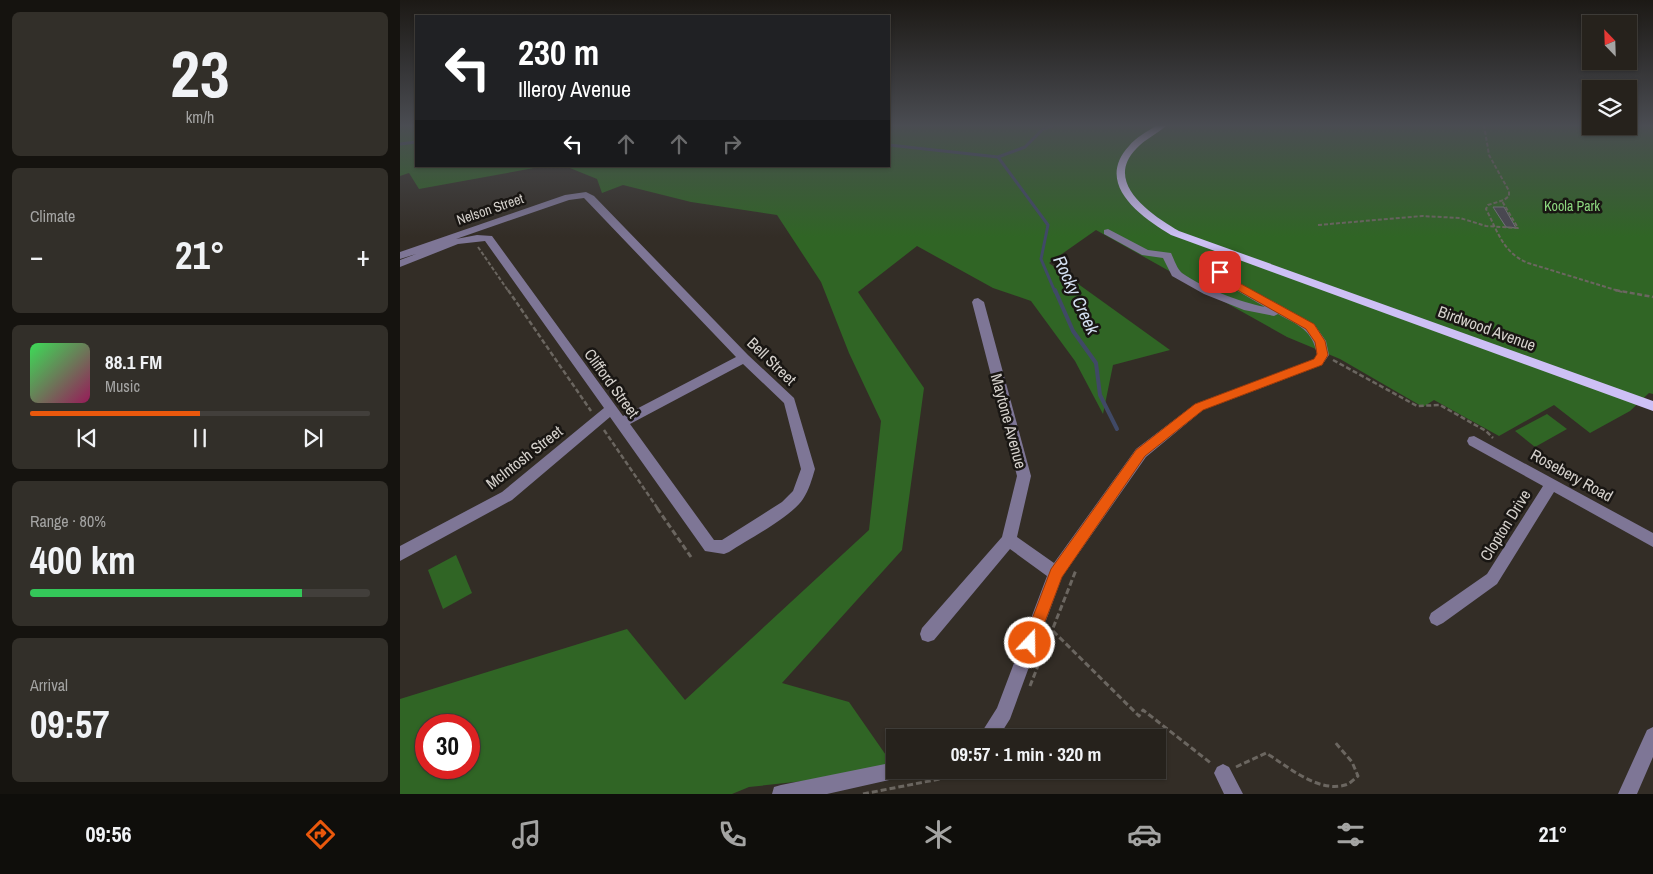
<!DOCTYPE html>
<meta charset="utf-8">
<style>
body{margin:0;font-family:"Archivo Narrow",sans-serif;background:#322f29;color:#f1f3f6;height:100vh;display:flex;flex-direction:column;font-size:19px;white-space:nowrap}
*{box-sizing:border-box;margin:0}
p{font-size:16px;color:#a4a4a3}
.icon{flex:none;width:28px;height:28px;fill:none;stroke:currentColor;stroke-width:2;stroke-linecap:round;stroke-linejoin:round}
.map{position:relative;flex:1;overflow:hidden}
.drawer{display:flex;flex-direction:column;gap:12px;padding:12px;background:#15130f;width:400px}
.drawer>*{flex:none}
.hud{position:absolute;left:15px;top:15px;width:475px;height:152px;border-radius:0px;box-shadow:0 1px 4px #0004,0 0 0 1px #423f3b;background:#202124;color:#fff;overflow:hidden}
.needle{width:32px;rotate:337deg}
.fabs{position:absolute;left:1182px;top:15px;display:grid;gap:10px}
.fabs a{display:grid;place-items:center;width:55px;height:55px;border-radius:0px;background:#26221c;box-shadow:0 1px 4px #0004,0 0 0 1px #423f3b;font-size:25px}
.speed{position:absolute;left:15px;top:714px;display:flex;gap:10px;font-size:25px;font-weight:700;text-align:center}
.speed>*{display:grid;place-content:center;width:65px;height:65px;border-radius:50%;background:#26221c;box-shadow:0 1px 4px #0004,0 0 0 1px #423f3b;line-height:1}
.speed .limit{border:8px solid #d22;background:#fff;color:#111}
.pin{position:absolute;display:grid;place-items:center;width:42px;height:42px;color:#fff;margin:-21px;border-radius:10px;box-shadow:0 2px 8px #0006}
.me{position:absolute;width:55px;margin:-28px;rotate:21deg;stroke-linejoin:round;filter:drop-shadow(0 0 4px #0008)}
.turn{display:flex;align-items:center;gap:18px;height:105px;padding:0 20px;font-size:22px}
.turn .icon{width:65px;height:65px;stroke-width:2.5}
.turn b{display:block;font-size:35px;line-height:42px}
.lanes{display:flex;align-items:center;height:48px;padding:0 20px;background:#0003;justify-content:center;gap:25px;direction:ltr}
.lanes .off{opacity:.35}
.big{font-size:38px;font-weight:700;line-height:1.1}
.drawer .widget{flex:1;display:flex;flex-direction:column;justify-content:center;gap:8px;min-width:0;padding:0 18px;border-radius:8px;background:#322f29}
.drawer .dial{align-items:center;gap:0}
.dial b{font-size:65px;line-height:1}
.song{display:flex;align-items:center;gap:15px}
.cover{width:60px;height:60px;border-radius:8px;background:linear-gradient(135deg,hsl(130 70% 55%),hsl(330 70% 35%))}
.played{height:5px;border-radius:2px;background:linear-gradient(90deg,#ea580c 50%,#423f3b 50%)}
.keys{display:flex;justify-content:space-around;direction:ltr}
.heat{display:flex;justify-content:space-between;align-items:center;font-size:28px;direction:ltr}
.charge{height:8px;border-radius:4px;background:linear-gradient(90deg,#34c759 80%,#423f3b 0)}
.trip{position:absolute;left:486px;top:729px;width:280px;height:50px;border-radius:0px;background:#26221c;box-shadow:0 1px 4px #0004,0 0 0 1px #423f3b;font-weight:700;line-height:50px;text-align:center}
.menu{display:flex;height:80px;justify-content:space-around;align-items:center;background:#0f0e0b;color:#a4a4a3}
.menu .icon{width:35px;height:35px}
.menu .selected{color:#ea580c}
.menu b{font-size:22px;color:#f1f3f6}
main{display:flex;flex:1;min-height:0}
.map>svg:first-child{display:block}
.green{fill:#306525;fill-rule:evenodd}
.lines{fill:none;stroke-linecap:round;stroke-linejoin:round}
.stream-far1{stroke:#404966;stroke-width:3}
.stream{stroke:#404966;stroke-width:4}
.building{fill:#494750;stroke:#787680}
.path-far2{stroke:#6b6660;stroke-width:2;stroke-dasharray:4 2;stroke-linecap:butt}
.path-far1{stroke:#6b6660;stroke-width:2.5;stroke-dasharray:5 2.5;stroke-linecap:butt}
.path{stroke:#6b6660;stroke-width:3;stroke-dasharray:6 3;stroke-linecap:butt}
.minor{fill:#7e7696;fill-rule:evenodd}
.major{fill:#cdc0f5;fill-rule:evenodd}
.route{fill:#ea580c;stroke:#983908}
.labels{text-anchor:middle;stroke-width:5;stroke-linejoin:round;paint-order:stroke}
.far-park-label{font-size:14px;fill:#8dd87f;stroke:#191613}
.far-street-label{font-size:14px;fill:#d5d1cc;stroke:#191613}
.street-label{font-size:16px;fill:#d5d1cc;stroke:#191613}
.water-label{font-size:18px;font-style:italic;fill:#d3dff1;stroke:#191613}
</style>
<main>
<section class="drawer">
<div class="widget dial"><b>23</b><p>km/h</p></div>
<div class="widget"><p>Climate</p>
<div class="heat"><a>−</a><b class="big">21°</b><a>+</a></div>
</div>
<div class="widget">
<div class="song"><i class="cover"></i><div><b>88.1 FM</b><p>Music</p></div></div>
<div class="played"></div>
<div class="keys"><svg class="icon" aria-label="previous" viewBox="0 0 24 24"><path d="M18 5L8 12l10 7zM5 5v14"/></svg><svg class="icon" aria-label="pause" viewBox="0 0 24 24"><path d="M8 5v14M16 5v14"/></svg><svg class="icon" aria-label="next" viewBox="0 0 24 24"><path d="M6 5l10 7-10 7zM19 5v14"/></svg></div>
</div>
<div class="widget"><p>Range · 80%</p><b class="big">400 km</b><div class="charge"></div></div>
<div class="widget"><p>Arrival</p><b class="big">09:57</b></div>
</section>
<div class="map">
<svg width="1253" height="794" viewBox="0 0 1253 794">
<rect width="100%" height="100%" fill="#332d26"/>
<path class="green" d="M0,125H16V166H145L19,189L9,173L0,176Z
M489,125H1253V394L1249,393L1230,411L1190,433L1154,405L1099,436L1034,400L1023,407L940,359L887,337L696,230L649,263L770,350L713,365L703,414L675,361L631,301L593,288L517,246L458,292L524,388L502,550L382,683L449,702L497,771L349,787L332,794H0V699L227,629L285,700L469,530L481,421L449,353L421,282L377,215L291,202L223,185L202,193L197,179L165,166H489ZM26,725H69V768H26Z
M1147,414L1167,429L1135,447L1115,431Z
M56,555L72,593L43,609L28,570Z"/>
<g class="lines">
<path class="stream-far1" d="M654,125L643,129L625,147L598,157L648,225L641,259L655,292
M0,144L16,142
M489,145L598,157"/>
<path class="stream" d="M655,290L673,331L696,363L700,395L717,429"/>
</g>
<path class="building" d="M1093,207H1104L1116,228L1106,227Z"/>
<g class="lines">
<path class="path-far2" d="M1084,125L1089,155L1109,191V196L1104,200L1088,205L1086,209C1098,232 1103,253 1128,263L1222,292
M918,225L1022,216L1060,218L1086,226L1118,228L1102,201
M78,247L109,292"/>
<path class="path-far1" d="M108,290L191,411
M1215,290L1253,297
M933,360L1017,406L1040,405L1086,431L1093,438
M204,430L258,509
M1147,467L1170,479"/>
<path class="path" d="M257,508L291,557
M653,631L739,716L743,710L812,764
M630,686L676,570
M836,767L866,753C887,766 918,793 945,785C950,784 954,779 958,776L952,762L934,741
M463,794L560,775L568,770"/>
<path class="minor" d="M186,192L194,196L348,355L394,398L415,469C412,479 409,490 403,499C391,517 349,539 329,552L324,554L305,551L210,417L112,500L0,561V546L102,492L204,408L85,241L58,244L0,267V260L16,254L0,259V252L165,195ZM184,198L336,357L223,416L92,236L77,235L56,239L169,200ZM343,364L384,403L401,469L393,491L382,502L322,540H314L230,424Z
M708,229L748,250L771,253C774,259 777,269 782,273C803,288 840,302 865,307L824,283L815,272V261L820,258L824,259L825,271L832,279L914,324L926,341L929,355L922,365L803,410L746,457L662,577L610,719L598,738H578L597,708L647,576L610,549L534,640L528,642L522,640L520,634L522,628L602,537L617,476L572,302L574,299L578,298L584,302L631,476L617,537L654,563L736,449L795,404L914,359L917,355C912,329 899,326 878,314L874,316L844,310L804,294L772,276L763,258L742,255L704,234V230Z
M1074,436L1253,533V547L1154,492L1097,584L1043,623L1037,626L1031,623L1029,618L1031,613L1087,574L1143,486L1069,445L1067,441L1069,437Z
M1253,727V757L1237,794H1218L1247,730Z
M495,762V770H510L507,776L427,794H372L374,787L381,785Z
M823,764L829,767L843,794H824L814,773L817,767Z"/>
<path class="major" d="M757,125H767C757,134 745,139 736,149C703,183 752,215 779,231L1253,401V411L771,235C741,217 694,184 729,146C736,137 747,132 757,125Z"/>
</g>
<linearGradient id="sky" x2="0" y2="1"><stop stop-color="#1c1915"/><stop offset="0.53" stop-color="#4a4c52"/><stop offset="1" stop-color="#4a4c52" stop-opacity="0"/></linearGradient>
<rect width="1253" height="237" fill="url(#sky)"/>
<path class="route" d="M820,269L832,279L914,324L925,341L928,355L922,365L803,410L745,456L662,577L635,648L630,650L625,648L623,643L651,569L736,450L795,404L914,359L917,354L915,342L906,329L825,283L815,272Z"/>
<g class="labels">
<g class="far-park-label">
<text x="1172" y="211">Koola Park</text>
</g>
<g class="far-street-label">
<text transform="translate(90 209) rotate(-19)" y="5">Nelson Street</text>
</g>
<g class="street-label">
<text transform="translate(1087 328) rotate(20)" y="6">Birdwood Avenue</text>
<text transform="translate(372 361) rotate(44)" y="6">Bell Street</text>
<text transform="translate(212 383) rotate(54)" y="6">Clifford Street</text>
<text transform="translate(609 421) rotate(75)" y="6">Maytone Avenue</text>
<text transform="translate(124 457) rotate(-38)" y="6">McIntosh Street</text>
<text transform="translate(1172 475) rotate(29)" y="6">Rosebery Road</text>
<text transform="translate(1105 525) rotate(-58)" y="6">Clopton Drive</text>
</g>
<g class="water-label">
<text transform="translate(676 295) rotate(65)" y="6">Rocky Creek</text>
</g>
</g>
</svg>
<div class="fabs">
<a><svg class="needle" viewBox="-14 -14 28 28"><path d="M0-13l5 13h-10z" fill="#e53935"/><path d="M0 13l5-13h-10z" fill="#a4a4a3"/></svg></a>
<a><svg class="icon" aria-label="layers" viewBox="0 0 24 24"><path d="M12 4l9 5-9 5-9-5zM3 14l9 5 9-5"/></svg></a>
</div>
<div class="speed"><div class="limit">30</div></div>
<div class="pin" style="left:820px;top:272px;background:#d93025"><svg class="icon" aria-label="arrive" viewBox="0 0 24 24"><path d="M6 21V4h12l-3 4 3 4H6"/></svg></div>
<svg class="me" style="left:630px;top:643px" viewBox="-20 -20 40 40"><circle r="17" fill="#ea580c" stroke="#fff" stroke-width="3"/><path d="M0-11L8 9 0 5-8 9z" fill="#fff"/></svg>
<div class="trip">09:57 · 1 min · 320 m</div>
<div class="hud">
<div class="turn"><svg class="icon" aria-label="left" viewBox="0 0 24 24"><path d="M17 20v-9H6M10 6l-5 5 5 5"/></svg><div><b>230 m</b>Illeroy Avenue</div></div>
<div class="lanes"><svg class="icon" aria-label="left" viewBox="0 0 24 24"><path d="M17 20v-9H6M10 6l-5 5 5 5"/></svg><svg class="icon off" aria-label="ahead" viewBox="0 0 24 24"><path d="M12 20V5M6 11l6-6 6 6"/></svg><svg class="icon off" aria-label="ahead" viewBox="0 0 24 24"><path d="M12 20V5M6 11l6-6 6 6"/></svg><svg class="icon off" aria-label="right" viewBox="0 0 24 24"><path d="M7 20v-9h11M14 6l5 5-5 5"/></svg></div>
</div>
</div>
</main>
<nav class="menu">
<b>09:56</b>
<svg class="icon selected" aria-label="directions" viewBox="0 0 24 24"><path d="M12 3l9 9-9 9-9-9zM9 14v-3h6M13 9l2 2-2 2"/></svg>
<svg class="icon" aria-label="music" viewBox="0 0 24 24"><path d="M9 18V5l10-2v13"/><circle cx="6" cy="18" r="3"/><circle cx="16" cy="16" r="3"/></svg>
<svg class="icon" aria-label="phone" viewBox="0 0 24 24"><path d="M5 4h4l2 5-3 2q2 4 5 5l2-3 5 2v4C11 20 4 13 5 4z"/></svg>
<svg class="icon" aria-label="climate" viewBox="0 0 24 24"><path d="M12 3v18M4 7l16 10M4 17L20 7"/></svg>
<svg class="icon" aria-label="car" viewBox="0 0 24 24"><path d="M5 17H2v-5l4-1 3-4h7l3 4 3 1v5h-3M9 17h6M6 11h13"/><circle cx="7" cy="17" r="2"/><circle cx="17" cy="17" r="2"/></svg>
<svg class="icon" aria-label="filters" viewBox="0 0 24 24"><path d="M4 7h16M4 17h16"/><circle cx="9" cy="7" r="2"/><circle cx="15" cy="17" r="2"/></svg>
<b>21°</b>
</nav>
